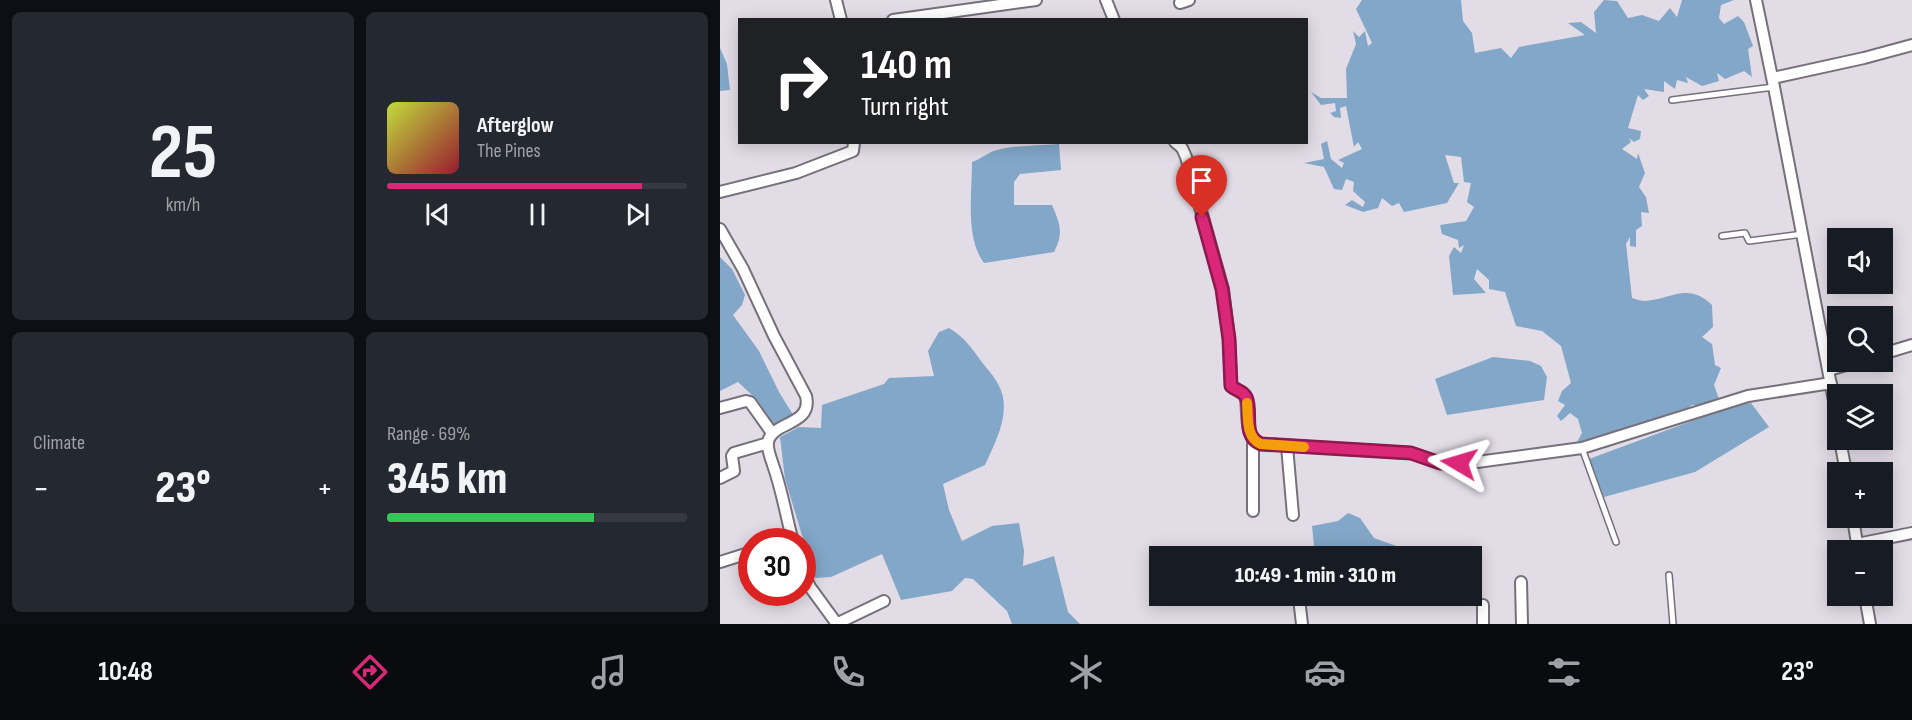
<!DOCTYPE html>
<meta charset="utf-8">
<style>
body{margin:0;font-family:"Sofia Sans Condensed",sans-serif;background:#242831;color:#f1f3f6;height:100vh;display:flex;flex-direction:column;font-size:22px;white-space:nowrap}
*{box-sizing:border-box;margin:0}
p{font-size:20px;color:#9ea1a6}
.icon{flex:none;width:33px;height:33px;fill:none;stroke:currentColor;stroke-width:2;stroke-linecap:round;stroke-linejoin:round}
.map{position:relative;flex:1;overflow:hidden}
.panel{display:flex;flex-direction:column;gap:12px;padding:12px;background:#0d0f14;width:720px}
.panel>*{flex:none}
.hud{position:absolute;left:18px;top:18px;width:570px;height:126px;border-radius:0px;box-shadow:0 3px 15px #0003;background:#202124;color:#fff;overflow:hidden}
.tools{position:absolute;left:1107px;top:228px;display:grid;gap:12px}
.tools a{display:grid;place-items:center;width:66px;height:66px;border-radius:0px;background:#171b24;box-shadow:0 3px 15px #0003;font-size:30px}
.speed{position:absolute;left:18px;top:528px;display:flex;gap:12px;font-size:30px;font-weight:700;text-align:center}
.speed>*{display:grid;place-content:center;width:78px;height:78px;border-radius:50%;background:#171b24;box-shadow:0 3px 15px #0003;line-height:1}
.speed .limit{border:9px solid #d22;background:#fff;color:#111}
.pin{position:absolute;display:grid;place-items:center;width:51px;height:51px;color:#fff;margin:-62px -26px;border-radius:50% 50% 50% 0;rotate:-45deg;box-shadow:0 0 6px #0007}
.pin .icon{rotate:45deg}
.me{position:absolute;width:66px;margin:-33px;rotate:277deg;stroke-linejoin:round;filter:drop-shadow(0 0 4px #0008)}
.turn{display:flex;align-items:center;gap:21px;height:126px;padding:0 24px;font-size:27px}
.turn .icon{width:78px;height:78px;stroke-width:2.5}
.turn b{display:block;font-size:42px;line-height:51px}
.big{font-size:45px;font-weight:800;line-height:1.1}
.panel .tile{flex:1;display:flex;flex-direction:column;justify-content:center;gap:9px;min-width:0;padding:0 21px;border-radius:9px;background:#242831}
.panel .dial{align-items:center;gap:0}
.dial b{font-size:78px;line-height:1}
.song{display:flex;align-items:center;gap:18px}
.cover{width:72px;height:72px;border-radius:9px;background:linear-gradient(135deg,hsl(70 70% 55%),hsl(350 70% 35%))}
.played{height:6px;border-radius:3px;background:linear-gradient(90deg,#db2777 85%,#363941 85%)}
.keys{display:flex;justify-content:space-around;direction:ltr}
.heat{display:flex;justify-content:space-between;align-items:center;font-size:33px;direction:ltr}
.charge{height:9px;border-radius:4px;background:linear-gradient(90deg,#34c759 69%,#363941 0)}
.panel .tiles{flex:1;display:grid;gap:12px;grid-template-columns:repeat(2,1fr)}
.trip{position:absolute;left:429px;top:546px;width:333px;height:60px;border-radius:0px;background:#171b24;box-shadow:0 3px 15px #0003;font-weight:800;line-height:60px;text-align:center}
.tabs{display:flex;height:96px;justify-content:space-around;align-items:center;background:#090b0e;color:#9ea1a6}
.tabs .icon{width:42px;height:42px}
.tabs .active{color:#db2777}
.tabs b{font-size:27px;color:#f1f3f6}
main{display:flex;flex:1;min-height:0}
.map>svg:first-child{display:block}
.water{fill:#83a7c8}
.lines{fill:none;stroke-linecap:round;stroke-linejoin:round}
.service-casing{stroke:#76707a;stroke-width:8}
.minor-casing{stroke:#76707a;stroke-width:14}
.service{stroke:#fff;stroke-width:5}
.minor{stroke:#fff;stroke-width:10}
.route-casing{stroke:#8e194d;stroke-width:15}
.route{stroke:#db2777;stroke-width:10}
.slow{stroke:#f59e0b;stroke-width:10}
</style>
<main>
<section class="panel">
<div class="tiles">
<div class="tile dial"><b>25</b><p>km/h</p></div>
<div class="tile">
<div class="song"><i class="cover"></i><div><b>Afterglow</b><p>The Pines</p></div></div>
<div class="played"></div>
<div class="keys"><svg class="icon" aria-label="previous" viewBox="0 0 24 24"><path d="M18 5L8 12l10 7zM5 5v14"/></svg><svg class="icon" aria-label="pause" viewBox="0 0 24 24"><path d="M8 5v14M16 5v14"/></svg><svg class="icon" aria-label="next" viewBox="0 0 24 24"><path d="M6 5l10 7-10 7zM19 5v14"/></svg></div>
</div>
<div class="tile"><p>Climate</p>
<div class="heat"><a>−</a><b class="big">23°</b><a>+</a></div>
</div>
<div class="tile"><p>Range · 69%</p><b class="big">345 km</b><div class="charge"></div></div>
</div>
</section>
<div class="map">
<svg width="1192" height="624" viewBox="0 0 1192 624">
<rect width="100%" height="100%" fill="#e2dce7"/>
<path class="water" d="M642,0H741L743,21L752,33L755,53L781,48L791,58L799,47L865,35L848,23L861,22L876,33L874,12L884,0L897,1L908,18L922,15L939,21L950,8L957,17L962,0H1014L1001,5L999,18L1004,24L1018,16L1024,22L1033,46L1028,49L1032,77L1024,71L1005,79L997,73L999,81L982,86L966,77L968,83L957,80L955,89L944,81V92L924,89L929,96L923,100L918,95L908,128L921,131L920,139L914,142L909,138L911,142L902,149L917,159L918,153L925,173L919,187L926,197L929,213L921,212L922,226L916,230V247L910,246V237L906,244L912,298C916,299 921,301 925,301C952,299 968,282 992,305L993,327L982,337L992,344L995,365L1001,368L994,385L999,399L991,406L972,405L951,420L862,446L857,442L862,433L858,419L850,413L841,421L837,416L845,405L838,401L842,391L851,383L841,346L822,331L796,326L785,292L769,289V280L757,269L754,279L766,293L733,295L729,256L734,247L741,253L744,245L739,248L738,240L722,234L720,225L746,221L754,207L747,202L751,183L744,182L741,157L725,155L734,183H739L727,203L684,212L679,203L672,206L662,198L658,208L643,212L625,205L632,200L643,207L645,202L633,191L634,182L626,179L622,190L614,189L604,167L584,163L604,159L601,144L607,141L611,159L622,168L624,163L618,160L642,149L638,142L634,147L626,106L620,108L621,118L614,117L610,113L616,111L615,103L601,105L591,92L601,98H627L626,69L636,44L633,31L639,37L645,31L648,46L652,43L636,9Z
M0,48L7,64L10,90L0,91Z
M339,144L341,170L300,174L294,182V205H332C340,224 344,233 334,252L264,263C245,238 252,193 252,162C261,159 268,152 277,150C297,145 319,146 339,144Z
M0,257L12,269L25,295L22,305L13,315L39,351L59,392L75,418L51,431L34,397L18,382L0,391Z
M229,328C243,336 252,348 261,361C267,369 274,376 278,384C293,410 276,441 265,465L223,484L229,510L242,541L272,526L299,523L304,551L303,566L334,556L348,612L360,624H292L287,611L253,579L245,578L232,591L181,600L162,554L111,577L95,578L65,479L60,437L79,427L101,428L102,405L164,384L169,378L214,376L208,351L219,332Z
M773,357L810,361L821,366L827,377L824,400L727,415L715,379Z
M1031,403L1049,427L975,472L884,497L869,459L1012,406Z
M628,513L640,518L654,538L679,547L680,556H595L592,526L618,521Z"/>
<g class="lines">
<g class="service-casing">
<path id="service" d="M952,100L1054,87
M1002,236L1025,233L1029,241L1083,234
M862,448L896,542
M949,575L953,624"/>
</g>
<g class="minor-casing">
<path id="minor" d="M116,0L121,20
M386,0L394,20
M1036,0L1054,87L1118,422
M460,3L469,0
M173,20L316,0
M1053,78L1144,58L1192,45
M455,142L462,148L466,157L503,289L509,339L511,386L523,393L526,398C528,412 524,438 541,444L691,453L720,463L757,462L862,448L1028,396L1111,383
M0,192L76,173L133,151L134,142
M0,229L23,269L54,336L86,396C93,426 52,421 48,442C47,450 51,458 53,465C62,490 66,516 73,542
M1162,354L1192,345
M1109,370L1136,362
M0,408L26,401L30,402L52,433
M1120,440L1126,472
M567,446L573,515
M0,478L14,471L12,456L14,453L48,443
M533,511V439
M1133,518L1138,550
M1137,544L1192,533
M0,562L32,552
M82,569L90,587L117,624
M801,582L802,624
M1145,596L1150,624
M763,605V624
M580,607L582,624
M116,624L164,601"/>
</g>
<use href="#service" class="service"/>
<use href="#minor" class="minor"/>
</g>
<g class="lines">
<g class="route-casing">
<path id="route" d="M482,217L502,289L509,339L511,386C515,390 523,391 526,397C533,412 521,436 541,444L691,453L720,463H739"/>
</g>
<use href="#route" class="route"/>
<path class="slow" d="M527,403C528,417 526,438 541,444L584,447"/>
</g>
</svg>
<div class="tools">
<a><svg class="icon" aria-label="sound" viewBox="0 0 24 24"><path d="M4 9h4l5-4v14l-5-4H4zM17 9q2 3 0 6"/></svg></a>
<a><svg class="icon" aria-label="search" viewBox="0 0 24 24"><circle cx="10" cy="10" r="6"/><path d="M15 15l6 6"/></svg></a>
<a><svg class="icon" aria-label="layers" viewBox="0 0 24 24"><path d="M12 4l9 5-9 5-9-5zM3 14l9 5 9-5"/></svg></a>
<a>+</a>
<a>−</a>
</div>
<div class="speed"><div class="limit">30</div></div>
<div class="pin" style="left:482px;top:217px;background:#d93025"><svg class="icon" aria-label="arrive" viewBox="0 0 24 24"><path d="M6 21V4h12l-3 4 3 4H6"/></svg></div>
<svg class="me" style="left:739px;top:463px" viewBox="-20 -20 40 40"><path d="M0-17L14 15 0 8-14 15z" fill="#db2777" stroke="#fff" stroke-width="4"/></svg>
<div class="trip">10:49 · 1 min · 310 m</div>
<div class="hud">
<div class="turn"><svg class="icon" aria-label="right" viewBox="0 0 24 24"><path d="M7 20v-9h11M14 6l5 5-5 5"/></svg><div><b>140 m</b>Turn right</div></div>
</div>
</div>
</main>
<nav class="tabs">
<b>10:48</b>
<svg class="icon active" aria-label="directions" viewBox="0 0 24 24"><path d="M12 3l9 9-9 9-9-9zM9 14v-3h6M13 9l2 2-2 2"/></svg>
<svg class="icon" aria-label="music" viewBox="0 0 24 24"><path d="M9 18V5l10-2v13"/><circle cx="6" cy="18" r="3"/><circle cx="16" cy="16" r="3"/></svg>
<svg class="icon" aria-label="phone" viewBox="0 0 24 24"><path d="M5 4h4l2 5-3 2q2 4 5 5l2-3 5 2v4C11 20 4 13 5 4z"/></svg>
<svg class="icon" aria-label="climate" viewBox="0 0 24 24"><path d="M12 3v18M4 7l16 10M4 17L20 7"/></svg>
<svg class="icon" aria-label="car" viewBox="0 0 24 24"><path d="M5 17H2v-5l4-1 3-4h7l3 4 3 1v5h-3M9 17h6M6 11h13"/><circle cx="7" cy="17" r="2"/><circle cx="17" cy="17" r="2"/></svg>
<svg class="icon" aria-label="filters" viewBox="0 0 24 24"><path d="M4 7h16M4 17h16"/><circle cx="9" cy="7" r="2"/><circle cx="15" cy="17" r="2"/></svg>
<b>23°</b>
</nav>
